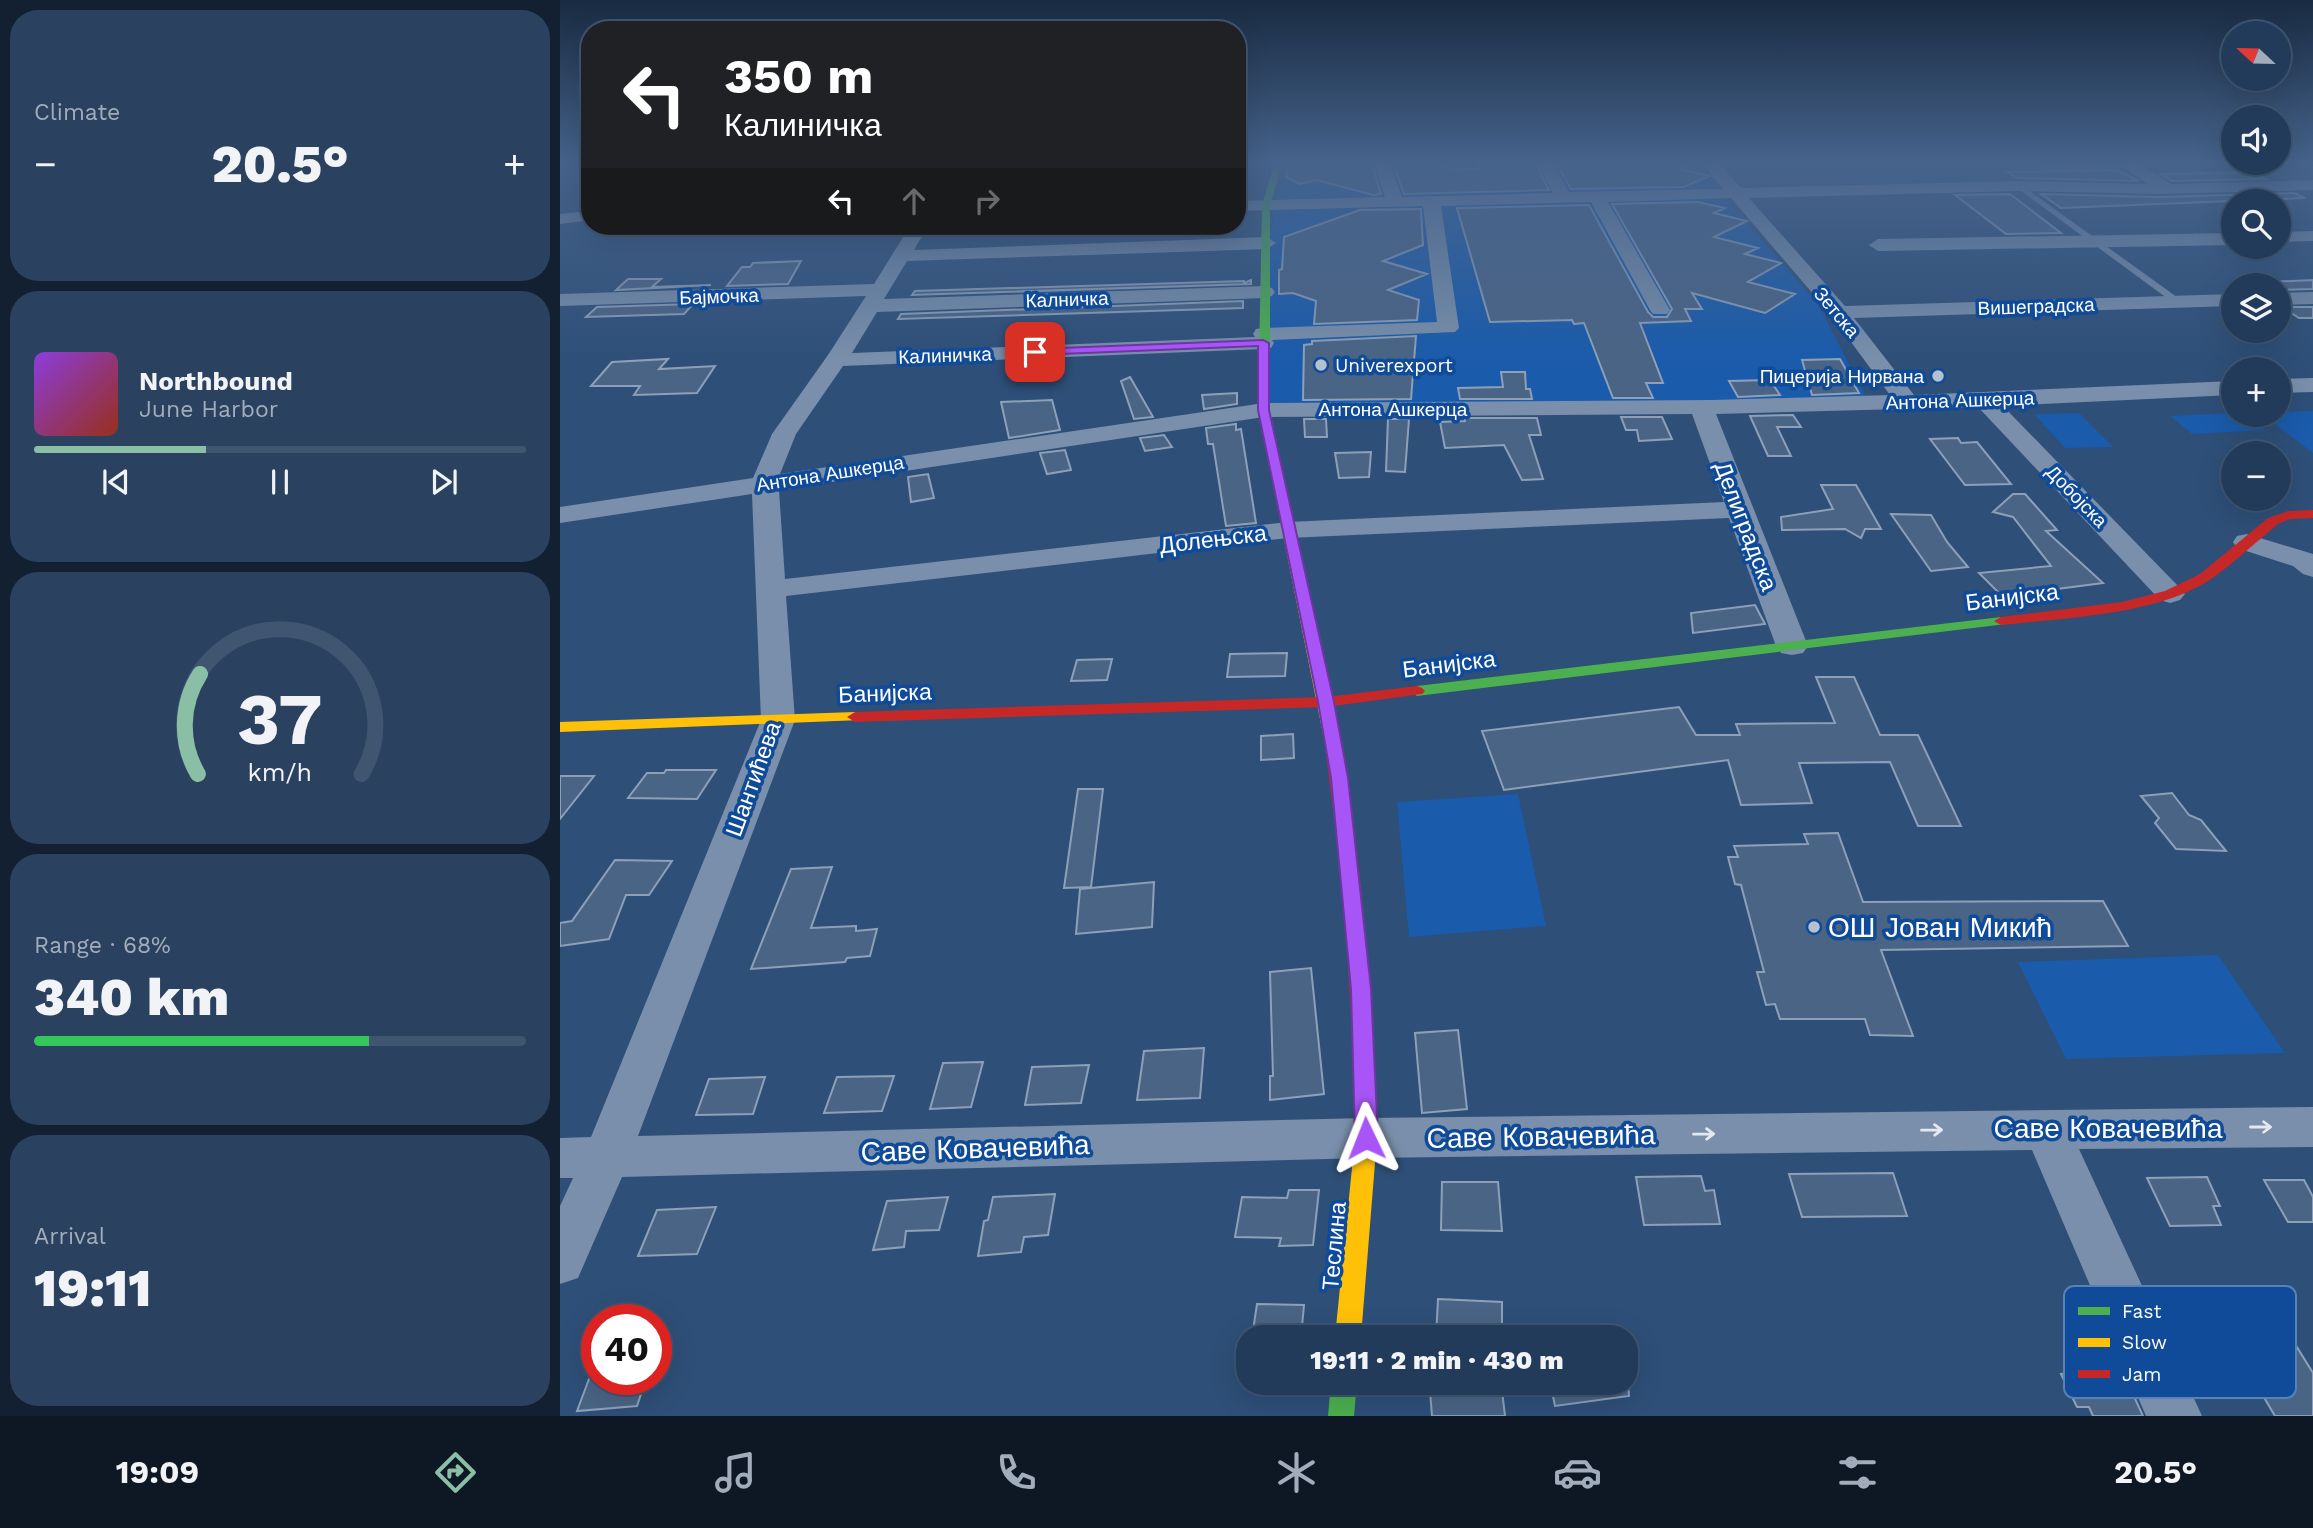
<!DOCTYPE html>
<meta charset="utf-8">
<style>
body{margin:0;font-family:"Work Sans",sans-serif;background:#2a4260;color:#f1f3f6;height:100vh;display:flex;flex-direction:column;font-size:26px;white-space:nowrap}
*{box-sizing:border-box;margin:0}
p{font-size:23px;color:#a2adbb}
.icon{flex:none;width:38px;height:38px;fill:none;stroke:currentColor;stroke-width:2;stroke-linecap:round;stroke-linejoin:round}
.map{position:relative;flex:1;overflow:hidden}
.sheet{display:flex;flex-direction:column;gap:10px;padding:10px;background:#132032;width:560px}
.sheet>*{flex:none}
.hud{position:absolute;left:21px;top:21px;width:665px;height:214px;border-radius:28px;box-shadow:0 7px 28px #0002,0 0 0 2px #3f5570;background:#202124;color:#fff;overflow:hidden}
.needle{width:46px;rotate:292deg}
.buttons{position:absolute;left:1661px;top:21px;display:grid;gap:14px}
.buttons a{display:grid;place-items:center;width:70px;height:70px;border-radius:50%;background:#223b5a;box-shadow:0 7px 28px #0002,0 0 0 2px #3f5570;font-size:35px}
.speed{position:absolute;left:21px;top:1304px;display:flex;gap:14px;font-size:35px;font-weight:700;text-align:center}
.speed>*{display:grid;place-content:center;width:91px;height:91px;border-radius:50%;background:#223b5a;box-shadow:0 7px 28px #0002,0 0 0 2px #3f5570;line-height:1}
.speed .limit{border:10px solid #d22;background:#fff;color:#111}
.pin{position:absolute;display:grid;place-items:center;width:60px;height:60px;color:#fff;margin:-30px;border-radius:14px;box-shadow:0 4px 10px #0006}
.me{position:absolute;width:77px;margin:-38px;rotate:358deg;stroke-linejoin:round;filter:drop-shadow(0 0 5px #0008)}
.turn{display:flex;align-items:center;gap:24px;height:147px;padding:0 28px;font-size:32px}
.turn .icon{width:91px;height:91px;stroke-width:2.5}
.turn b{display:block;font-size:49px;line-height:60px}
.lanes{display:flex;align-items:center;height:66px;padding:0 28px;background:#0003;justify-content:center;gap:35px;direction:ltr}
.lanes .off{opacity:.35}
.big{font-size:52px;font-weight:800;line-height:1.1}
.sheet .tile{flex:1;display:flex;flex-direction:column;justify-content:center;gap:10px;min-width:0;padding:0 24px;border-radius:28px;background:#2a4260}
.sheet .dial{align-items:center;gap:0}
.dial svg{height:182px;overflow:visible;fill:none;stroke:#3f5570;stroke-width:7;stroke-linecap:round;text-anchor:middle}
.dial text{fill:#f1f3f6;stroke:none}
.song{display:flex;align-items:center;gap:21px}
.cover{width:84px;height:84px;border-radius:10px;background:linear-gradient(135deg,hsl(270 70% 55%),hsl(10 70% 35%))}
.played{height:7px;border-radius:4px;background:linear-gradient(90deg,#8abfa5 35%,#3f5570 35%)}
.keys{display:flex;justify-content:space-around;direction:ltr}
.heat{display:flex;justify-content:space-between;align-items:center;font-size:38px;direction:ltr}
.charge{height:10px;border-radius:5px;background:linear-gradient(90deg,#34c759 68%,#3f5570 0)}
.trip{position:absolute;left:676px;top:1325px;width:402px;height:70px;border-radius:28px;background:#223b5a;box-shadow:0 7px 28px #0002,0 0 0 2px #3f5570;font-weight:800;line-height:70px;text-align:center}
.menu{display:flex;height:112px;justify-content:space-around;align-items:center;background:#0e1824;color:#a2adbb}
.menu .icon{width:49px;height:49px}
.menu .on{color:#8abfa5}
.menu b{font-size:32px;color:#f1f3f6}
main{display:flex;flex:1;min-height:0}
.map>svg:first-child{display:block}
.green{fill:#1a5bab}
.building{fill:#4a6485;stroke:#8da0b8;stroke-width:2}
.lines{fill:none;stroke-linecap:round;stroke-linejoin:round}
.lane{fill:#798fab;fill-rule:evenodd}
.street{fill:#798fab;fill-rule:evenodd}
.fast{fill:#4caf50;fill-rule:evenodd}
.slow{fill:#ffc107;fill-rule:evenodd}
.jam{fill:#c62828;fill-rule:evenodd}
.oneway{stroke:#e4e9ee}
.route{fill:#a855f7;stroke:#6d37a1;stroke-width:2}
.poi-dot{fill:#b6c1d0;stroke:#0f4b98;stroke-width:2.5}
.labels{text-anchor:middle;stroke-width:7;stroke-linejoin:round;paint-order:stroke}
.far-street-label{font-size:19px;fill:#fff;stroke:#0f4b98}
.far-poi-label{font-size:19px;fill:#fff;stroke:#0f4b98;text-anchor:start}
.street-label{font-size:23px;fill:#fff;stroke:#0f4b98}
.near-poi-label{font-size:28px;fill:#fff;stroke:#0f4b98;text-anchor:start}
.near-street-label{font-size:28px;fill:#fff;stroke:#0f4b98}
.key{fill:#0f4b98;stroke:#5781b7;stroke-width:2}
.key-label{font-size:19px;fill:#fff}
</style>
<main>
<section class="sheet">
<div class="tile"><p>Climate</p>
<div class="heat"><a>−</a><b class="big">20.5°</b><a>+</a></div>
</div>
<div class="tile">
<div class="song"><i class="cover"></i><div><b>Northbound</b><p>June Harbor</p></div></div>
<div class="played"></div>
<div class="keys"><svg class="icon" aria-label="previous" viewBox="0 0 24 24"><path d="M18 5L8 12l10 7zM5 5v14"/></svg><svg class="icon" aria-label="pause" viewBox="0 0 24 24"><path d="M8 5v14M16 5v14"/></svg><svg class="icon" aria-label="next" viewBox="0 0 24 24"><path d="M6 5l10 7-10 7zM19 5v14"/></svg></div>
</div>
<div class="tile dial"><svg viewBox="0 0 100 80">
<path d="M14 69A42 42 0 1 1 86 69"/>
<path d="M14 69A42 42 0 0 1 15 25" stroke="#8abfa5"/>
<text x="50" y="56" font-size="32" font-weight="700">37</text>
<text x="50" y="72" font-size="11">km/h</text>
</svg></div>
<div class="tile"><p>Range · 68%</p><b class="big">340 km</b><div class="charge"></div></div>
<div class="tile"><p>Arrival</p><b class="big">19:11</b></div>
</section>
<div class="map">
<svg width="1753" height="1416" viewBox="0 0 1753 1416">
<rect width="100%" height="100%" fill="#2e4f78"/>
<path class="green" d="M724,161H1138L1162,195L1258,304L1308,401L707,408L710,234Z
M1753,411V453L1703,415H1718L1719,412Z
M1519,413L1553,447L1505,448L1474,414Z
M1673,413L1685,415L1705,430L1632,434L1610,416Z
M958,794L986,926L849,937L837,802Z
M1658,955L1725,1053L1506,1059L1458,962Z"/>
<path class="building" d="M730,161H811L821,194L813,195L757,180L740,184L726,177Z
M832,161H861L888,168L919,169L920,161H974L989,190L844,194Z
M995,161H1138L1119,169L1149,176L1124,187L1011,189Z
M1556,170L1579,181L1457,178L1447,172Z
M1694,172L1706,179L1612,181L1600,174Z
M1734,193L1745,198L1501,208L1481,194L1599,197Z
M1450,194L1501,233L1446,234L1395,195Z
M1138,202L1165,208L1154,213L1187,221L1154,237L1198,248L1185,254L1221,263L1188,282L1235,294L1205,313L1132,293L1142,309H1125L1131,321L1080,323L1103,383H1086L1093,398H1053L1024,323L1014,324L1012,320L930,322L897,208L1029,205L1088,312L1093,317H1107L1112,309L1052,204Z
M861,209L863,245L823,261L867,274L828,290L859,300L857,320L754,324L756,301L733,293L719,294V270L722,269L724,237L800,210Z
M241,261L228,284L167,286L182,267H190L193,263Z
M68,279H101L92,287L151,285L56,290Z
M691,280V284L352,295L355,291L684,281V283Z
M1753,280V289L1718,290V285L1684,283Z
M683,301V308L338,319L341,314Z
M133,304L124,314L26,317L37,307Z
M1722,307H1753V318H1739Z
M856,336L851,399L743,400L744,345L752,344V341Z
M108,359L99,369L155,366L137,393L74,395L80,386H31L52,362Z
M1280,359L1299,393L1252,395L1242,360Z
M941,372H965L966,389H970L972,399H900L898,388L943,387Z
M570,377L593,417L574,419L561,381Z
M1210,380L1220,395L1178,397L1169,381Z
M677,393V404L644,409L642,395Z
M492,400L500,430L449,438L441,402Z
M1233,415L1241,427H1217L1231,456H1208L1190,416Z
M1061,417H1102L1112,439L1079,441L1077,430H1066Z
M905,418H977L981,435H969L983,479L962,480L944,445L885,448L880,422L905,421Z
M744,419H766L767,437H745Z
M828,419H849L845,472L826,471Z
M676,424V430L681,429L696,523L666,526L653,444H648L646,428Z
M604,435L612,447L585,451L580,438Z
M1398,438L1401,443L1417,442L1451,484L1405,485L1370,439Z
M505,450L511,470L487,474L480,453Z
M811,452L809,477L779,478L775,453Z
M368,474L374,498L351,502L348,477Z
M1261,485H1296L1321,529H1305L1301,538L1285,529L1222,530L1221,517L1273,509Z
M1453,494H1465L1497,530L1486,531L1543,583L1442,596L1419,573L1491,566L1453,517L1433,512Z
M1331,514L1371,515L1387,542L1408,567L1371,571Z
M1195,605L1205,624L1133,633L1131,613Z
M727,653L725,676L667,677L670,654Z
M552,659L547,680L511,681L517,660Z
M1256,677H1294L1320,735H1358L1401,826H1358L1330,762L1239,763L1252,803L1181,805L1168,760L944,790L922,731L1119,707L1136,735H1180L1176,724L1275,723Z
M733,734L734,758L701,760V736Z
M106,770H156L137,799L68,798L87,773H104Z
M0,776H34L0,819Z
M518,789H543L531,887L504,888Z
M1612,793L1629,815L1641,820L1666,851L1616,849L1595,823L1599,818L1581,796Z
M1278,833L1303,902L1543,901L1568,946L1321,950L1353,1036L1310,1035L1305,1019H1220L1215,1004L1206,1005L1197,972H1204L1181,885L1175,884L1168,857H1178L1174,846L1248,844L1244,834Z
M55,860L112,861L89,895H66L49,939L0,946V923L12,921Z
M272,867L251,928L296,926V931L317,929L310,956L287,958L285,962L191,969L231,869Z
M594,882L592,927L516,934L520,889Z
M751,968L764,1094L710,1100V1076H713L710,972Z
M898,1030L907,1109L862,1113L855,1033Z
M644,1048L640,1098L577,1100L584,1051Z
M423,1062L411,1107L370,1109L383,1063Z
M529,1065L521,1103L465,1105L472,1067Z
M334,1076L322,1111L264,1113L277,1077Z
M205,1077L193,1114L136,1115L149,1079Z
M1333,1173L1347,1216L1242,1217L1229,1174Z
M1141,1176L1145,1191L1154,1190L1160,1224L1084,1225L1076,1177Z
M1647,1177L1660,1206H1653L1661,1225L1610,1226L1587,1178Z
M1704,1180H1744L1753,1197V1222H1728Z
M882,1182H938L942,1231L881,1230Z
M729,1190H759L753,1245L719,1246L721,1238L675,1237L682,1197L727,1198Z
M495,1194L488,1235L464,1237L461,1252L418,1256L424,1221L428,1220L433,1197Z
M388,1197L379,1230L346,1231L344,1247L313,1250L327,1201Z
M156,1207L137,1254L78,1256L97,1210Z
M878,1299L942,1302V1337H876Z
M697,1304L744,1305L741,1337H692Z
M1735,1344L1753,1373V1416H1715L1676,1350Z
M1554,1353L1583,1416H1533L1529,1407H1517L1501,1374L1512,1372L1505,1356Z
M29,1379H86L77,1406L17,1411Z
M923,1382H941L945,1416H872L870,1391Z
M990,1382H1068L1069,1396L995,1406Z"/>
<g class="lines">
<path class="lane" d="M1569,163L1572,167L1482,170L1478,168L1482,166Z
M1460,184L1621,300V304H1615L1457,188Z"/>
<path class="street" d="M813,161H829L842,197L993,193L976,161H992L1009,192L1163,189L1140,161H1157L1181,188L1460,181L1588,184L1555,161H1575L1611,184L1753,180V190L1599,194L1460,191L1189,198L1285,306L1673,294V306L1294,318L1354,395L1673,381V395L1443,406L1620,588L1625,594L1620,600L1610,603L1600,600L1418,407L1156,414L1248,646L1243,653L1232,655L1221,653L1216,646L1169,518L728,538L226,596L235,720L78,1136L806,1118L1753,1107V1147L1519,1149L1642,1416H1586L1472,1150L806,1158L62,1177L18,1278L0,1284V1206L13,1178H0V1138L31,1137L201,720L192,494L0,523V507L193,478L212,434L268,355L306,296L0,306V294L314,284L350,226H368L354,250L707,237L716,243L707,249L347,261L324,299L705,286L712,288L715,292L712,296L705,298L317,312L292,353L695,337L693,334L696,329L704,328L877,322L863,206L677,211V201L825,197ZM1171,198L1272,316L1330,395L1152,400L704,403L220,474L236,434L283,366L703,349L711,348L714,343L712,340L895,332L899,328L881,206L1031,202L1090,310L1093,314H1107L1110,310L1048,202ZM1132,414L1164,502L728,522L225,579L219,490L704,417Z
M18,212L24,213L27,217L24,221L0,224V214Z
M1753,231V241L1718,242V232Z
M1673,233V245L1318,251L1309,245L1318,239Z
M1753,292V304L1718,305V293Z
M1753,378V392L1718,393V379Z
M1687,534L1753,554V577L1743,574L1733,566L1677,548L1673,542L1677,536Z"/>
<path class="fast" d="M715,161H723L710,205V410L718,450L712,454L706,450L698,410L702,205Z
M1441,617L1446,618L1448,621L1446,624L857,696L849,691L857,686Z
M771,1382H797L794,1416H768Z"/>
<path class="slow" d="M712,446L718,450L780,739L772,744L764,739L706,450Z
M295,712L301,714L303,717L301,720L0,732V722Z
M803,1044L810,1046L813,1052L817,1138L801,1337H775L795,1138L793,1052L796,1046Z"/>
<path class="jam" d="M1753,510V518L1730,519L1718,524C1696,542 1674,563 1651,579C1599,615 1503,618 1441,625L1434,621L1441,617L1562,602L1605,591L1640,574L1708,518L1728,511Z
M857,686L862,688L865,691L862,694L766,707L295,722L287,717L295,712L766,697Z
M772,734L780,739C798,843 809,947 813,1052L810,1058L803,1060L796,1058L793,1052L784,895L764,739Z"/>
</g>
<defs><path id="oneway-shaft" d="M-6 0H5M1.5-3L5.5 0L1.5 3" fill="none" stroke-width="1.6" stroke-linecap="round" stroke-linejoin="round" transform="scale(1.75)"/></defs>
<g class="oneway">
<use href="#oneway-shaft" transform="translate(1701 1127)"/>
<use href="#oneway-shaft" transform="translate(1372 1130) rotate(-1)"/>
<use href="#oneway-shaft" transform="translate(1144 1134) rotate(-1)"/>
</g>
<linearGradient id="sky" x2="0" y2="1"><stop stop-color="#192b42"/><stop offset="0.45" stop-color="#46638b"/><stop offset="1" stop-color="#46638b" stop-opacity="0"/></linearGradient>
<rect width="1753" height="360" fill="url(#sky)"/>
<path class="route" d="M703,340L709,343V410L774,702L788,778L811,989L818,1138L814,1144L806,1147L798,1144L795,1138L791,989L771,778L758,702L698,410V346L475,355L470,352L475,349Z"/>
<g class="poi-dot">
<circle cx="761" cy="365" r="7"/>
<circle cx="1378" cy="376" r="7"/>
<circle cx="1254" cy="927" r="7"/>
</g>
<g class="labels">
<g class="far-street-label">
<text transform="translate(159 296) rotate(-2)" y="7">Бајмочка</text>
<text transform="translate(507 299) rotate(-2)" y="7">Калничка</text>
<text transform="translate(1476 306) rotate(-2)" y="7">Вишеградска</text>
<text transform="translate(1277 312) rotate(50)" y="7">Зетска</text>
<text transform="translate(385 355) rotate(-2)" y="7">Калиничка</text>
<text transform="translate(1400 400) rotate(-2)" y="7">Антона Ашкерца</text>
<text x="833" y="416">Антона Ашкерца</text>
<text transform="translate(270 473) rotate(-9)" y="7">Антона Ашкерца</text>
<text transform="translate(1517 496) rotate(46)" y="7">Добојска</text>
</g>
<g class="far-poi-label">
<text x="775" y="372">Univerexport</text>
<text x="1364" y="383" text-anchor="end">Пицерија Нирвана</text>
</g>
<g class="street-label">
<text transform="translate(1186 526) rotate(69)" y="8">Делиградска</text>
<text transform="translate(653 539) rotate(-7)" y="8">Долењска</text>
<text transform="translate(1452 597) rotate(-7)" y="8">Банијска</text>
<text transform="translate(889 664) rotate(-7)" y="8">Банијска</text>
<text transform="translate(325 693) rotate(-2)" y="8">Банијска</text>
<text transform="translate(193 779) rotate(-70)" y="8">Шантићева</text>
<text transform="translate(774 1246) rotate(-85)" y="8">Теслина</text>
</g>
<g class="near-poi-label">
<text x="1268" y="937">ОШ Јован Микић</text>
</g>
<g class="near-street-label">
<text x="1548" y="1138">Саве Ковачевића</text>
<text transform="translate(981 1136) rotate(-1)" y="10">Саве Ковачевића</text>
<text transform="translate(415 1148) rotate(-2)" y="10">Саве Ковачевића</text>
</g>
</g>
<rect x="1504" y="1286" width="232" height="112" rx="10" class="key"/>
<rect x="1518" y="1307" width="32" height="8" fill="#4caf50"/>
<rect x="1518" y="1338" width="32" height="9" fill="#ffc107"/>
<rect x="1518" y="1370" width="32" height="8" fill="#c62828"/>
<g class="key-label">
<text x="1562" y="1318">Fast</text>
<text x="1562" y="1349">Slow</text>
<text x="1562" y="1381">Jam</text>
</g>
</svg>
<div class="buttons">
<a><svg class="needle" viewBox="-14 -14 28 28"><path d="M0-13l5 13h-10z" fill="#e53935"/><path d="M0 13l5-13h-10z" fill="#a2adbb"/></svg></a>
<a><svg class="icon" aria-label="sound" viewBox="0 0 24 24"><path d="M4 9h4l5-4v14l-5-4H4zM17 9q2 3 0 6"/></svg></a>
<a><svg class="icon" aria-label="search" viewBox="0 0 24 24"><circle cx="10" cy="10" r="6"/><path d="M15 15l6 6"/></svg></a>
<a><svg class="icon" aria-label="layers" viewBox="0 0 24 24"><path d="M12 4l9 5-9 5-9-5zM3 14l9 5 9-5"/></svg></a>
<a>+</a>
<a>−</a>
</div>
<div class="speed"><div class="limit">40</div></div>
<div class="pin" style="left:475px;top:352px;background:#d93025"><svg class="icon" aria-label="arrive" viewBox="0 0 24 24"><path d="M6 21V4h12l-3 4 3 4H6"/></svg></div>
<svg class="me" style="left:806px;top:1138px" viewBox="-20 -20 40 40"><path d="M0-17L14 15 0 8-14 15z" fill="#a855f7" stroke="#fff" stroke-width="4"/></svg>
<div class="trip">19:11 · 2 min · 430 m</div>
<div class="hud">
<div class="turn"><svg class="icon" aria-label="left" viewBox="0 0 24 24"><path d="M17 20v-9H6M10 6l-5 5 5 5"/></svg><div><b>350 m</b>Калиничка</div></div>
<div class="lanes"><svg class="icon" aria-label="left" viewBox="0 0 24 24"><path d="M17 20v-9H6M10 6l-5 5 5 5"/></svg><svg class="icon off" aria-label="ahead" viewBox="0 0 24 24"><path d="M12 20V5M6 11l6-6 6 6"/></svg><svg class="icon off" aria-label="right" viewBox="0 0 24 24"><path d="M7 20v-9h11M14 6l5 5-5 5"/></svg></div>
</div>
</div>
</main>
<nav class="menu">
<b>19:09</b>
<svg class="icon on" aria-label="directions" viewBox="0 0 24 24"><path d="M12 3l9 9-9 9-9-9zM9 14v-3h6M13 9l2 2-2 2"/></svg>
<svg class="icon" aria-label="music" viewBox="0 0 24 24"><path d="M9 18V5l10-2v13"/><circle cx="6" cy="18" r="3"/><circle cx="16" cy="16" r="3"/></svg>
<svg class="icon" aria-label="phone" viewBox="0 0 24 24"><path d="M5 4h4l2 5-3 2q2 4 5 5l2-3 5 2v4C11 20 4 13 5 4z"/></svg>
<svg class="icon" aria-label="climate" viewBox="0 0 24 24"><path d="M12 3v18M4 7l16 10M4 17L20 7"/></svg>
<svg class="icon" aria-label="car" viewBox="0 0 24 24"><path d="M5 17H2v-5l4-1 3-4h7l3 4 3 1v5h-3M9 17h6M6 11h13"/><circle cx="7" cy="17" r="2"/><circle cx="17" cy="17" r="2"/></svg>
<svg class="icon" aria-label="filters" viewBox="0 0 24 24"><path d="M4 7h16M4 17h16"/><circle cx="9" cy="7" r="2"/><circle cx="15" cy="17" r="2"/></svg>
<b>20.5°</b>
</nav>
